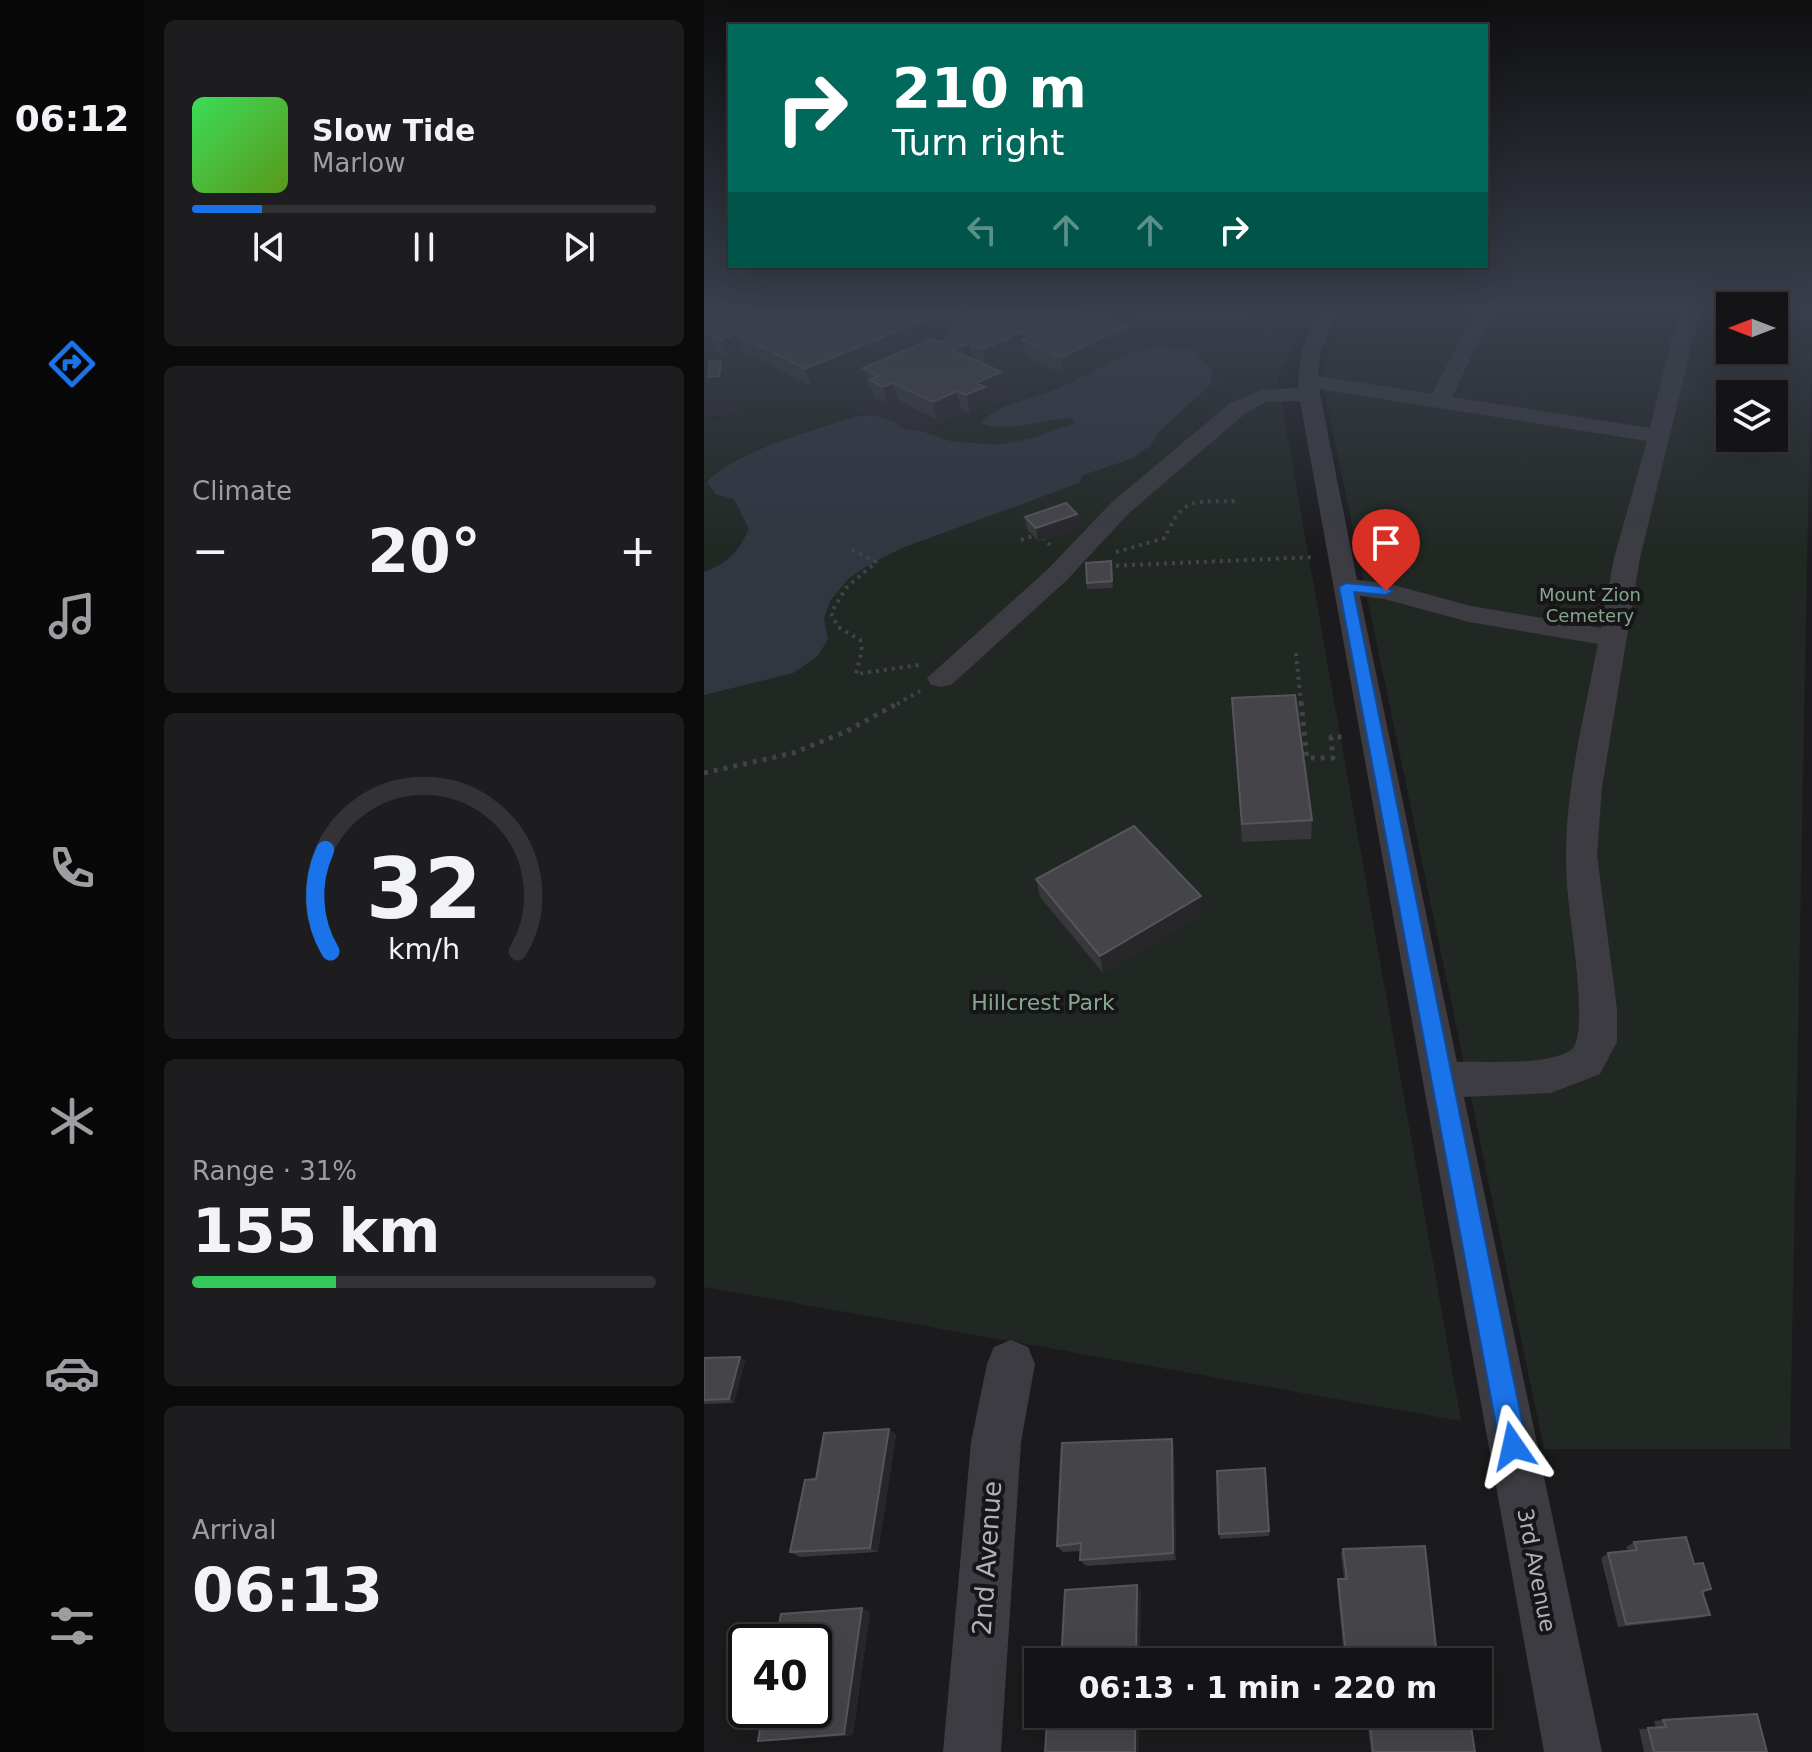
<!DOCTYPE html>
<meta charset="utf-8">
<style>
body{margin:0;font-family:"DejaVu Sans",sans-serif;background:#1d1d1f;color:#f1f3f6;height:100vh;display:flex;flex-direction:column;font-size:30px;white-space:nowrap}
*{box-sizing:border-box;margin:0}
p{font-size:26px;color:#9d9ea1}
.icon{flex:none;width:44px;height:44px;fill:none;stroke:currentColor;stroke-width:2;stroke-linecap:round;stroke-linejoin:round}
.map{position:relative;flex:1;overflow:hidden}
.drawer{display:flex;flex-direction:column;gap:20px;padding:20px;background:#0b0b0c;width:560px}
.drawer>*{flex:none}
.guide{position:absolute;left:24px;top:24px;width:760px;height:244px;border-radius:0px;box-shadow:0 8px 32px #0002,0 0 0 2px #333335;background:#00695c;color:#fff;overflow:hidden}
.needle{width:52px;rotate:270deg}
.tools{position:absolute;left:1012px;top:292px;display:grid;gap:16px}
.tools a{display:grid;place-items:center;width:72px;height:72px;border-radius:0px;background:#141416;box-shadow:0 8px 32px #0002,0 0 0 2px #333335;font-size:40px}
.speed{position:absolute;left:24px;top:1624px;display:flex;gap:16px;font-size:40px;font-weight:700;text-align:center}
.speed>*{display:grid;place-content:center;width:104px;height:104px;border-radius:50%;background:#141416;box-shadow:0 8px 32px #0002,0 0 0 2px #333335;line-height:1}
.speed .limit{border:4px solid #111;border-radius:12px;background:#fff;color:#111}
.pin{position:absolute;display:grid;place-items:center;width:68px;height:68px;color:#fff;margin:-82px -34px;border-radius:50% 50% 50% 0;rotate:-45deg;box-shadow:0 0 8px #0007}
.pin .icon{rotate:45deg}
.me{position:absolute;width:88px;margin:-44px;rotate:349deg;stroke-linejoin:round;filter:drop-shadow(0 0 6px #0008)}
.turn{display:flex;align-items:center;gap:28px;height:168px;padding:0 32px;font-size:36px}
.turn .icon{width:104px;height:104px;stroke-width:2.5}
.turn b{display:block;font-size:56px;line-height:68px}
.lanes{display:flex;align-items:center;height:76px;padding:0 32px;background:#0003;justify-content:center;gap:40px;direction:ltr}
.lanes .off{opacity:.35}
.big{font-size:60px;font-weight:700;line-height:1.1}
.drawer .tile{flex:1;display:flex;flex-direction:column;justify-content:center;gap:12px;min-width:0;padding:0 28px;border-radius:12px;background:#1d1d1f}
.drawer .dial{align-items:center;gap:0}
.dial svg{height:208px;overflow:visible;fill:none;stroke:#333335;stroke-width:7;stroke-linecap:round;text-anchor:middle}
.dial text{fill:#f1f3f6;stroke:none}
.song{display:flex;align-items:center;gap:24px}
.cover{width:96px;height:96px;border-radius:12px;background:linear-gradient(135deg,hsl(130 70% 55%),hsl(90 70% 35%))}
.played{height:8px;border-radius:4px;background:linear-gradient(90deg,#1a73e8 15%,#333335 15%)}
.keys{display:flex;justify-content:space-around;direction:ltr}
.heat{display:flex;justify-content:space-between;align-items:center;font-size:44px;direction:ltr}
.charge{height:12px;border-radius:6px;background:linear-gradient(90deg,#34c759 31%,#333335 0)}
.trip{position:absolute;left:320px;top:1648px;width:468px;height:80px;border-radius:0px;background:#141416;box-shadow:0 8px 32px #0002,0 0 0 2px #333335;font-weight:700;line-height:80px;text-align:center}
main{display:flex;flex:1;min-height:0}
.menu{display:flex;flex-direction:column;width:144px;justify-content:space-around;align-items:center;background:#080809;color:#9d9ea1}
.menu .icon{width:56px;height:56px}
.menu .on{color:#1a73e8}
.menu b{font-size:36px;color:#f1f3f6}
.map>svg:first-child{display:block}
.built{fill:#27272a}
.green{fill:#212823;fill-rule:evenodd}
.water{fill:#313741}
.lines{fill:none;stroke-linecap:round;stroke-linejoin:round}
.path-far1{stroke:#424349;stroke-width:4;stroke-dasharray:3 5;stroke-linecap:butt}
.path{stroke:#424349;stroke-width:5;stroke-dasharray:4 6;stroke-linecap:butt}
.minor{fill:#3c3c42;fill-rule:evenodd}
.wall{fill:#38373b}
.shaded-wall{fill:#272629}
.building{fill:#454449;stroke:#55555b;stroke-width:2}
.route{fill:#1a73e8;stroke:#114b97;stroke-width:2}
.labels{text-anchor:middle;stroke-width:8;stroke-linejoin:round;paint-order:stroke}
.far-park-label{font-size:18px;fill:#86a68e;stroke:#161618}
.park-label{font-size:22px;fill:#86a68e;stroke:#161618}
.street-label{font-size:22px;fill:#aeb0bc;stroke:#161618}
.near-street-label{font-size:26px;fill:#aeb0bc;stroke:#161618}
</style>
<main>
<nav class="menu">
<b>06:12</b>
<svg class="icon on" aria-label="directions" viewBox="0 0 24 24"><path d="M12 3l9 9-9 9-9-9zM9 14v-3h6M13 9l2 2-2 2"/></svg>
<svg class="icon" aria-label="music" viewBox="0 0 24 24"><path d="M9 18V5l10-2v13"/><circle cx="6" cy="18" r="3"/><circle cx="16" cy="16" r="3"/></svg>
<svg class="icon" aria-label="phone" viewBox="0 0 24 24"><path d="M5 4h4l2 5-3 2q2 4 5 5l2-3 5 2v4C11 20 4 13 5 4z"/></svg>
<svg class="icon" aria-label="climate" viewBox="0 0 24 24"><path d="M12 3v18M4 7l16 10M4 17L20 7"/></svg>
<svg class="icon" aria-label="car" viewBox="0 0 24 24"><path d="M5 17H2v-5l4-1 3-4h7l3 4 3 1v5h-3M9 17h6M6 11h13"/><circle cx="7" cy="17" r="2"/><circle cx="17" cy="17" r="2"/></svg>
<svg class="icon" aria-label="filters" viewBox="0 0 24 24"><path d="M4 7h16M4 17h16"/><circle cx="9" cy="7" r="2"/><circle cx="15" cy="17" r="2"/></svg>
</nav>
<section class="drawer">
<div class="tile">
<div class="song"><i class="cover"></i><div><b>Slow Tide</b><p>Marlow</p></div></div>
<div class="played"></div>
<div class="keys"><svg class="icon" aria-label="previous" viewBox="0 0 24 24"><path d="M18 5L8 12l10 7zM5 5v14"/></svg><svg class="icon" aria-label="pause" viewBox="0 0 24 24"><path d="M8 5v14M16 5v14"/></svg><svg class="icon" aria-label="next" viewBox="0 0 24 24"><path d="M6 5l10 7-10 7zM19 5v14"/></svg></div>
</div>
<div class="tile"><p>Climate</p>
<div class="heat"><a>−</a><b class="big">20°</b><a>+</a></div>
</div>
<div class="tile dial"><svg viewBox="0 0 100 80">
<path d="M14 69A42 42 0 1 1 86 69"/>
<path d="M14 69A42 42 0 0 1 12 30" stroke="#1a73e8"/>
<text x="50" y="56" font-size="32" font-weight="700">32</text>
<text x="50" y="72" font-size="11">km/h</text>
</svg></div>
<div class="tile"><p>Range · 31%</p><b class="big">155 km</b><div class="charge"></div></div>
<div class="tile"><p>Arrival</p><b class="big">06:13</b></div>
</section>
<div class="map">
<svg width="1108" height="1752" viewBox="0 0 1108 1752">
<rect width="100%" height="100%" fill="#1b1b1d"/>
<path class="built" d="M0,307H605L573,377L353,384L209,433L9,416L0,422Z"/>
<path class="green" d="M642,307H1026V350H1070V307H1108L1086,1449H840L621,394L620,369ZM1026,394H1070V438H1026Z
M573,377L757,1421L0,1287V422L61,401L110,394L209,433L353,384Z"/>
<path class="water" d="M452,346L488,349L508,369L507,384L456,431L446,446L427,459L379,475L375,483L198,548L168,563L145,578L126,601L120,618L124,639L114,656L89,673L0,695V572C24,563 34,552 45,529L30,499L12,494L3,482C32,451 113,429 154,416H172L192,423L199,429L217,431L246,441L292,445L330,438L371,423L365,418C341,420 296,434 277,423C293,404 327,400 350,390C384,376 416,354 452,346Z"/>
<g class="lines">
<path class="path-far1" d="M317,540L335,534L346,545
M148,550L172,562L142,588L127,613L134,627L156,640L158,650L152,674L215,665
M412,552L461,538C480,493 492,503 536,501
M404,566L611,557
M592,653L597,704
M193,704L216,691"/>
<path class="path" d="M597,702L603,758H629L627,737H642
M0,773L89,753L141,732L196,702"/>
<path class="minor" d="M616,307H634L617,351L614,376L728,394L773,307H791L748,397L946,428L967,340L979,307H997L936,558L898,787L893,855L913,1009V1042L896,1074L847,1093L760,1097L898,1752H840L596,401L562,402L542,413L425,513L362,581L247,685L237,687L227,685L223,678L344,569L407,503L526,403L558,390L594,388L597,351ZM615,389L943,441L910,558L897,628L767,606L682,583L653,580ZM656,596L680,599L765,622L894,644C878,727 855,811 864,896C866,922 886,1037 867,1050C844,1066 782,1061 753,1062Z
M307,1340L324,1347L331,1364L317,1442L297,1752H239L267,1442L283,1364L290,1347Z"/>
</g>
<path class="wall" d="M0,307H551L541,324L401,313L396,315L423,326L425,343L360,374L321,356L320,349L283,366L297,372L300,389L283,397L284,404L266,413L257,409L233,420L194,400L184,404L170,397L168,387L164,385L159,368L235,342L246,337L245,333L247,332L241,329L107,386L38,351L23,357L11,351L0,354Z
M794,307H807L806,309Z
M321,517L374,527L334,541L323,529Z
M407,561L409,588L383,589V583Z
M528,698L608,820L607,839L538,842Z
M332,879L498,914L399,973L336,897Z
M36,1357L41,1361L30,1403L0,1404V1358Z
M185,1429L192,1435L174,1552L96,1557L86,1552L112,1479Z
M468,1439L470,1449L472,1560L382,1566L376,1560L377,1551L359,1552L353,1546Z
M565,1531V1536L516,1539L515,1534Z
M930,1542L990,1564L1007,1589L999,1593L1006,1615L996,1618L914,1627L897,1558L904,1553L924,1551L922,1547Z
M639,1549L732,1647L728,1650L640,1658L633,1583L634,1579H640L637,1553Z
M166,1611L149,1735L65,1741H54Z
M662,1714H765L771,1752H667Z
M959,1720L1063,1752H940L935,1729L952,1728L950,1721Z"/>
<path class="shaded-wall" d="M252,307H294L261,312L263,320L248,308Z
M300,307H328L276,329L274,318Z
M378,307H400L401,313L350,336L348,320Z
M541,307H551L541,324Z
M237,313L241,329L107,386L101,369Z
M423,326L425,343L360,374L358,357Z
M318,332L320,349L282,366L279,349Z
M5,334L11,351L1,355L0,336Z
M32,334L38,351L23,357L17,340Z
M265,343L268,360L249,350Z
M17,361L20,367L18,382L6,383L4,377Z
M297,372L300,389L283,397L284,404L266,413L262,395L272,383Z
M189,383L194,400L184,404L179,387Z
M253,391L257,409L233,420L229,402Z
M373,514L374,527L334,541L332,528Z
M497,896L498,914L399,973L396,956Z
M36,1357L41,1361L30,1403L25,1399Z
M185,1429L192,1435L174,1552L166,1548Z
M468,1439L470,1449L472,1560L469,1553Z
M433,1585L437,1591L436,1662H432Z
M158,1608L166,1611L149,1735L140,1734Z
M431,1714H435V1752H431Z"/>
<path class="building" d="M0,307H252L248,308L275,321L308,307H378L348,320L357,323L385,311L423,326L358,357L318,340L327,336L318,332L279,349L265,343L249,350L297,372L272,383L281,387L262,395L253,391L229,402L189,383L179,387L166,380L174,376L159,368L228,339L235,342L250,336L245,333L264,325L237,313L101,369L32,334L17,340L5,334L0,336Z
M274,307H300L274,318L261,312Z
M17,361L15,376L4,377L6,362Z
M362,503L373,514L332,528L321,517Z
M407,561L408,581L383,583L382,563Z
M591,695L608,820L538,824L528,698Z
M430,826L497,896L396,956L332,879Z
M36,1357L25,1399L0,1400V1358Z
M185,1429L166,1548L86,1552L101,1480L112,1479L120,1433Z
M468,1439L469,1553L376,1560L377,1543L353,1546L358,1443Z
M561,1468L565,1531L515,1534L513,1471Z
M982,1537L990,1564L999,1563L1007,1589L998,1591L1006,1615L922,1624L904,1553L933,1550L930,1542Z
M721,1546L732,1647L642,1655L634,1579H643L639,1549Z
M433,1585L432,1662H357L361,1590Z
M158,1608L140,1734L54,1741L59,1710H110V1642H72L77,1614Z
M355,1714H431V1752H341L343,1723H354Z
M665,1714H765L771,1752H669Z
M1053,1714L1063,1752H950L944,1728L962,1727L959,1720Z"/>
<linearGradient id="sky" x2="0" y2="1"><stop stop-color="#0f0f10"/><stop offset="0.56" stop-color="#393f4c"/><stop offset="1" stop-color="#393f4c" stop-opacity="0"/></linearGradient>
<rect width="1108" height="552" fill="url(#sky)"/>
<path class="route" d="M642,583L682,587L689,591L682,595L650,592L823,1446L819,1456L809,1460L800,1456L796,1446L635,587Z"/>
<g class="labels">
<g class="far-park-label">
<text x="886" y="601">Mount Zion<tspan x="886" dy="21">Cemetery</tspan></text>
</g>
<g class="park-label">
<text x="339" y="1010">Hillcrest Park</text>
</g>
<g class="street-label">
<text transform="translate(833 1570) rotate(79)" y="8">3rd Avenue</text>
</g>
<g class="near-street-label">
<text transform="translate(283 1558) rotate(-86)" y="9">2nd Avenue</text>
</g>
</g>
</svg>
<div class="tools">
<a><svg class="needle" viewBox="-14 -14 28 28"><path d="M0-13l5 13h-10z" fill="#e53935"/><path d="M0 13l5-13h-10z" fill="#9d9ea1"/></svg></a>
<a><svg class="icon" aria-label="layers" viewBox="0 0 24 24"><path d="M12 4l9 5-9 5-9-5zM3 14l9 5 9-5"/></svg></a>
</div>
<div class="speed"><div class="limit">40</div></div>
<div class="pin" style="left:682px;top:591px;background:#d93025"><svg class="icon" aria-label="arrive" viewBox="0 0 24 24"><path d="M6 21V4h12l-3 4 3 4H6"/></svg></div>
<svg class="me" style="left:809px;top:1446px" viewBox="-20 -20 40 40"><path d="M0-17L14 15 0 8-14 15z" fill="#1a73e8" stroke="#fff" stroke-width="4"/></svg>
<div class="trip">06:13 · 1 min · 220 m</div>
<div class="guide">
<div class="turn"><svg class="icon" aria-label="right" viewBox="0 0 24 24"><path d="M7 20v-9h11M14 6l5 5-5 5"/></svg><div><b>210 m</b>Turn right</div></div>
<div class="lanes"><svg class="icon off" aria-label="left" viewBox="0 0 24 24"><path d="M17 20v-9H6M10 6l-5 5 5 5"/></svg><svg class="icon off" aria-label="ahead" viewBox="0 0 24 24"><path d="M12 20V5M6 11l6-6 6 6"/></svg><svg class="icon off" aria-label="ahead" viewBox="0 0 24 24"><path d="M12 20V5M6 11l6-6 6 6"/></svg><svg class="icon" aria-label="right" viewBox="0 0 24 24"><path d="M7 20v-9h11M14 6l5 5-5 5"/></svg></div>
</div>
</div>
</main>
